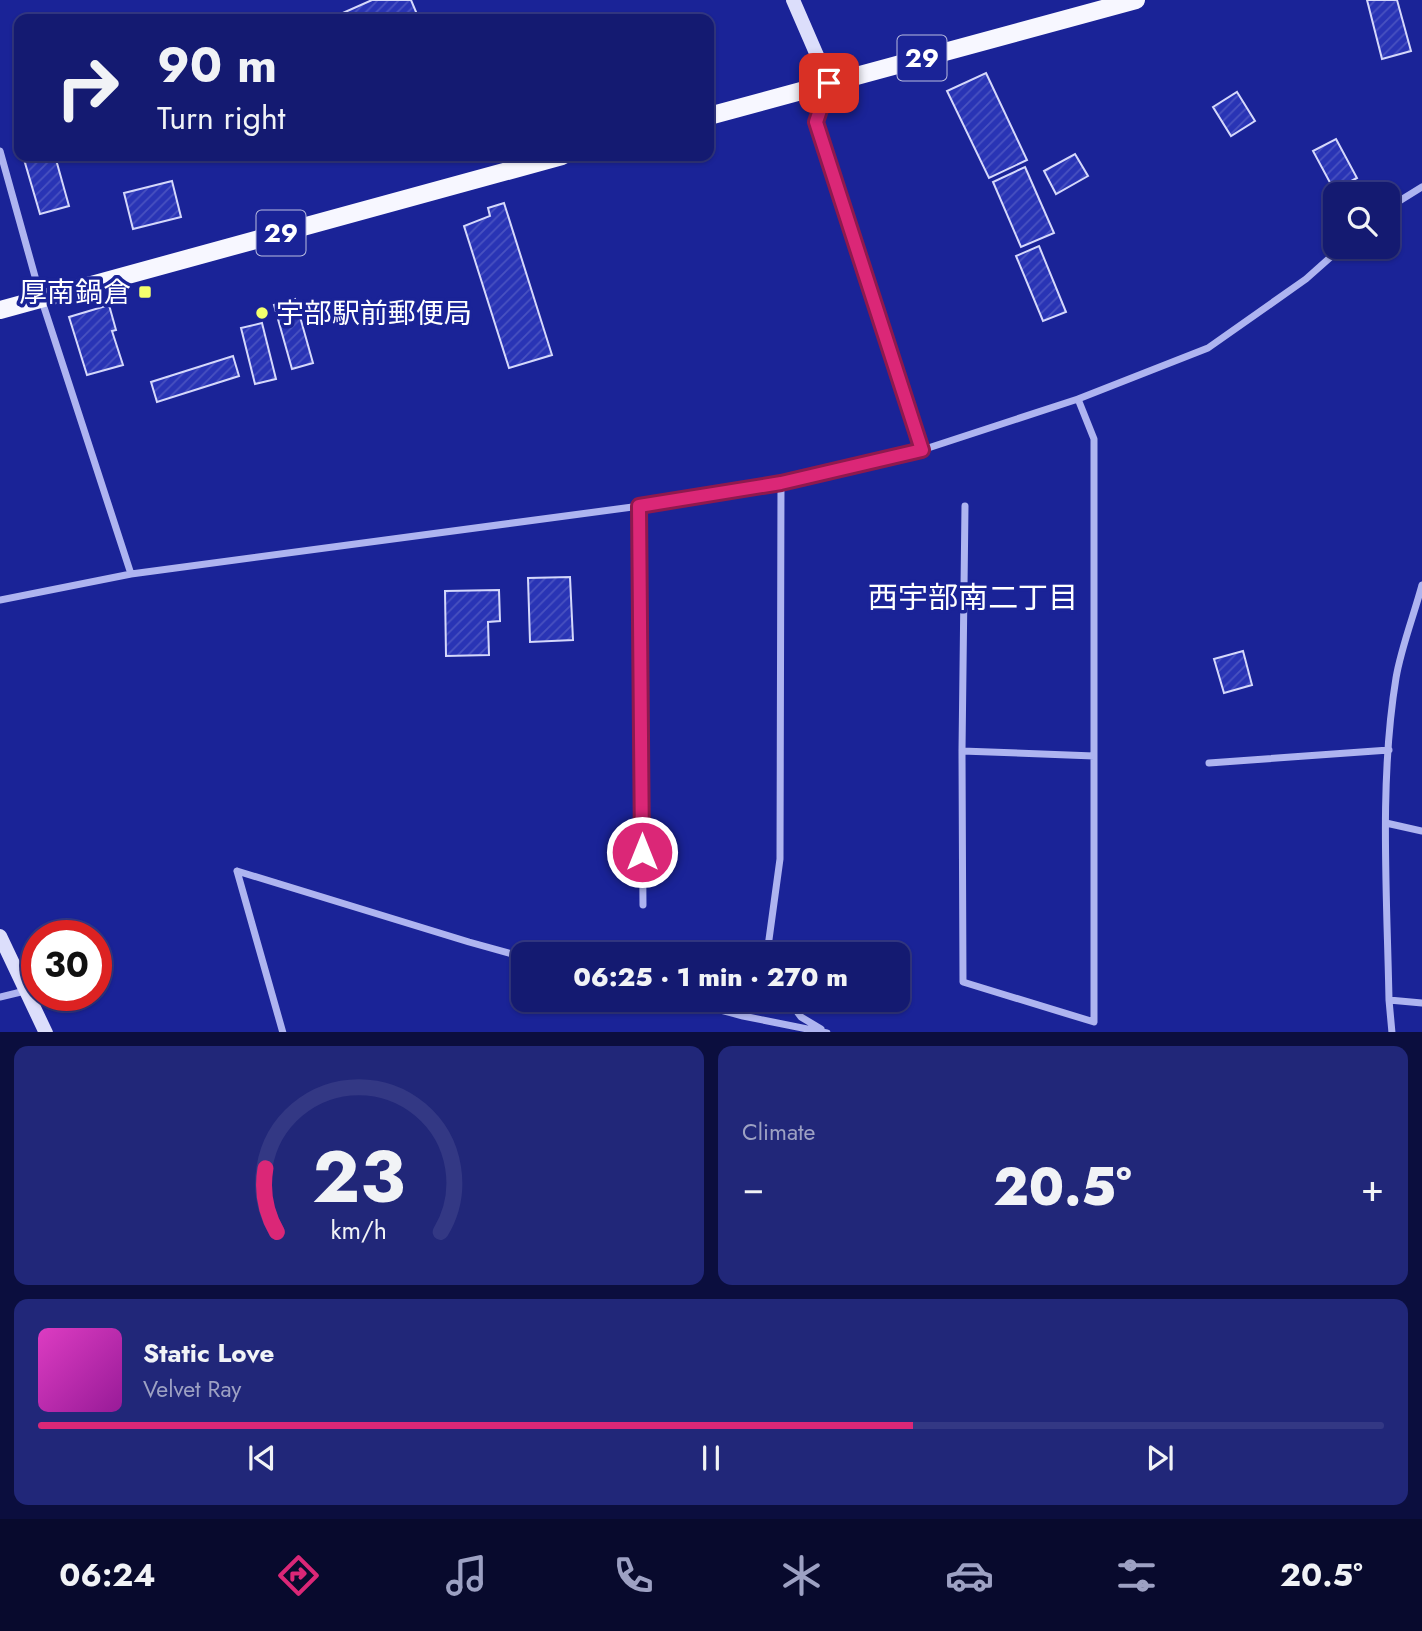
<!DOCTYPE html>
<meta charset="utf-8">
<style>
body{margin:0;font-family:Jost,"Noto Sans JP",sans-serif;background:#212779;color:#f1f3f6;height:100vh;display:flex;flex-direction:column;font-size:26px;white-space:nowrap}
*{box-sizing:border-box;margin:0}
p{font-size:23px;color:#9da1c3}
.icon{flex:none;width:38px;height:38px;fill:none;stroke:currentColor;stroke-width:2;stroke-linecap:round;stroke-linejoin:round}
.map{position:relative;height:1032px;overflow:hidden}
.sheet{display:flex;flex-direction:column;gap:14px;padding:14px;background:#0b0e3e;flex:1}
.sheet>*{flex:none}
.top-card{position:absolute;left:14px;top:14px;width:700px;height:147px;border-radius:14px;box-shadow:0 2px 5px #0004,0 0 0 2px #333884;background:#141a71;color:#f1f3f6;overflow:hidden}
.buttons{position:absolute;left:1323px;top:182px;display:grid;gap:14px}
.buttons a{display:grid;place-items:center;width:77px;height:77px;border-radius:14px;background:#141a71;box-shadow:0 2px 5px #0004,0 0 0 2px #333884;font-size:35px}
.speed{position:absolute;left:21px;top:920px;display:flex;gap:14px;font-size:35px;font-weight:700;text-align:center}
.speed>*{display:grid;place-content:center;width:91px;height:91px;border-radius:50%;background:#141a71;box-shadow:0 2px 5px #0004,0 0 0 2px #333884;line-height:1}
.speed .limit{border:10px solid #d22;background:#fff;color:#111}
.pin{position:absolute;display:grid;place-items:center;width:60px;height:60px;color:#fff;margin:-30px;border-radius:14px;box-shadow:0 4px 10px #0006}
.me{position:absolute;width:77px;margin:-38px;rotate:0deg;stroke-linejoin:round;filter:drop-shadow(0 0 5px #0008)}
.turn{display:flex;align-items:center;gap:24px;height:147px;padding:0 28px;font-size:32px}
.turn .icon{width:91px;height:91px;stroke-width:2.5}
.turn b{display:block;font-size:49px;line-height:60px}
.big{font-size:52px;font-weight:800;line-height:1.1}
.sheet .widget{flex:1;display:flex;flex-direction:column;justify-content:center;gap:10px;min-width:0;padding:0 24px;border-radius:14px;background:#212779}
.sheet .dial{align-items:center;gap:0}
.dial svg{height:182px;overflow:visible;fill:none;stroke:#333884;stroke-width:7;stroke-linecap:round;text-anchor:middle}
.dial text{fill:#f1f3f6;stroke:none}
.song{display:flex;align-items:center;gap:21px}
.cover{width:84px;height:84px;border-radius:10px;background:linear-gradient(135deg,hsl(310 70% 55%),hsl(300 70% 35%))}
.played{height:7px;border-radius:4px;background:linear-gradient(90deg,#db2777 65%,#333884 65%)}
.keys{display:flex;justify-content:space-around;direction:ltr}
.heat{display:flex;justify-content:space-between;align-items:center;font-size:38px;direction:ltr}
.sheet .tiles{flex:1;display:grid;gap:14px;grid-template-columns:1fr 1fr}
.widget:last-child{grid-column:span 2}
.trip{position:absolute;left:511px;top:942px;width:399px;height:70px;border-radius:14px;background:#141a71;box-shadow:0 2px 5px #0004,0 0 0 2px #333884;font-weight:800;line-height:70px;text-align:center}
.menu{display:flex;height:112px;justify-content:space-around;align-items:center;background:#080a2d;color:#9da1c3}
.menu .icon{width:49px;height:49px}
.menu .selected{color:#db2777}
.menu b{font-size:32px;color:#f1f3f6}
.map>svg:first-child{display:block}
.building{fill:url(#building-hatch);stroke:#d5d8fb;stroke-width:2}
.lines{fill:none;stroke-linecap:round;stroke-linejoin:round}
.street{stroke:#aeb4f0;stroke-width:7}
.secondary{stroke:#dcdefb;stroke-width:14}
.primary{stroke:#f7f7ff;stroke-width:18}
.route-casing{stroke:#8e194d;stroke-width:18}
.route{stroke:#db2777;stroke-width:12}
.poi-dot{fill:#f4ff6d;stroke:#1a2397;stroke-width:2.5}
.labels{text-anchor:middle;stroke-width:7;stroke-linejoin:round;paint-order:stroke}
.shield{fill:#1a2397;stroke:#babde0;stroke-width:2}
.shield-label{font-size:26px;font-weight:bold;fill:#fff}
.poi-label{font-size:28px;fill:#fff;stroke:#1a2397;text-anchor:end}
.neighbourhood-label{font-size:30px;fill:#fff;stroke:#1a2397}
</style>
<div class="map">
<svg width="1422" height="1033" viewBox="0 0 1422 1033">
<defs>
<pattern id="building-hatch" width="6" height="6" patternUnits="userSpaceOnUse" patternTransform="scale(1.75)"><rect width="6" height="6" fill="#2934b5"/><path d="M-1 1l2-2M0 6l6-6M5 7l2-2" fill="none" stroke="#4952c0"/></pattern>
</defs>
<rect width="100%" height="100%" fill="#1a2397"/>
<path class="building" d="M372,0H411L419,19H338L336,16Z
M1367,0H1397L1411,51L1382,59Z
M986,73L1027,160L989,178L947,91Z
M1237,92L1255,121L1231,136L1213,107Z
M1336,139L1357,178L1334,190L1313,151Z
M1075,154L1088,176L1056,194L1044,171Z
M23,156H55L69,206L40,214Z
M1025,167L1054,233L1021,247L993,182Z
M172,181L181,217L133,229L124,193Z
M504,203L552,355L509,368L464,226L490,216L488,208Z
M1039,246L1066,312L1043,321L1016,256Z
M295,299L313,363L292,369L274,305Z
M109,305L116,330L112,331L123,365L87,375L69,317Z
M262,323L276,379L255,384L241,328Z
M233,356L239,376L157,402L151,382Z
M570,577L573,640L530,642L528,578Z
M499,590L500,621L488,622L489,655L446,656L445,591Z
M1243,651L1252,685L1224,693L1214,659Z"/>
<g class="lines">
<path class="street" d="M829,85L816,122L922,450
M0,151L41,298L131,574
M1388,208L1422,187
M640,506L643,905
M965,506L962,751L963,982L1094,1022V439L1078,399
M0,600L131,574L640,506L781,483L922,450L1078,399L1208,348L1306,279L1342,247
M962,751L1094,756
M1209,763L1389,750
M1386,823L1422,831
M237,871L469,942L523,957
M237,871L283,1033
M767,954L780,859L781,483
M0,997L25,991
M679,999L743,1016L827,1033
M788,999L801,1017L821,1029
M1389,1000L1422,1003
M1392,1033L1389,1000C1387,895 1379,781 1396,678C1401,648 1414,615 1422,585"/>
<path class="secondary" d="M793,0L829,83
M0,936L46,1033"/>
<path class="primary" d="M709,116L1136,0
M0,310L562,156"/>
</g>
<g class="lines">
<g class="route-casing">
<path id="route" d="M642,852L639,506L781,483L922,450L816,122L829,83"/>
</g>
<use href="#route" class="route"/>
</g>
<g class="poi-dot">
<rect x="138" y="285" width="14" height="14" rx="3.5"/>
<circle cx="262" cy="313" r="7"/>
</g>
<g class="labels">
<g class="shield">
<rect x="897.5" y="35.5" width="49" height="45" rx="5"/>
<rect x="256.5" y="210.5" width="49" height="45" rx="5"/>
</g>
<g class="shield-label">
<text x="922" y="67">29</text>
<text x="281" y="242">29</text>
</g>
<g class="poi-label">
<text x="131" y="302">厚南鍋倉</text>
<text x="276" y="323" text-anchor="start">宇部駅前郵便局</text>
</g>
<g class="neighbourhood-label">
<text x="973" y="608">西宇部南二丁目</text>
</g>
</g>
</svg>
<div class="buttons">
<a><svg class="icon" aria-label="search" viewBox="0 0 24 24"><circle cx="10" cy="10" r="6"/><path d="M15 15l6 6"/></svg></a>
</div>
<div class="speed"><div class="limit">30</div></div>
<div class="pin" style="left:829px;top:83px;background:#d93025"><svg class="icon" aria-label="arrive" viewBox="0 0 24 24"><path d="M6 21V4h12l-3 4 3 4H6"/></svg></div>
<svg class="me" style="left:642px;top:852px" viewBox="-20 -20 40 40"><circle r="17" fill="#db2777" stroke="#fff" stroke-width="3"/><path d="M0-11L8 9 0 5-8 9z" fill="#fff"/></svg>
<div class="trip">06:25 · 1 min · 270 m</div>
<div class="top-card">
<div class="turn"><svg class="icon" aria-label="right" viewBox="0 0 24 24"><path d="M7 20v-9h11M14 6l5 5-5 5"/></svg><div><b>90 m</b>Turn right</div></div>
</div>
</div>
<section class="sheet">
<div class="tiles">
<div class="widget dial"><svg viewBox="0 0 100 80">
<path d="M14 69A42 42 0 1 1 86 69"/>
<path d="M14 69A42 42 0 0 1 9 41" stroke="#db2777"/>
<text x="50" y="56" font-size="32" font-weight="700">23</text>
<text x="50" y="72" font-size="11">km/h</text>
</svg></div>
<div class="widget"><p>Climate</p>
<div class="heat"><a>−</a><b class="big">20.5°</b><a>+</a></div>
</div>
<div class="widget">
<div class="song"><i class="cover"></i><div><b>Static Love</b><p>Velvet Ray</p></div></div>
<div class="played"></div>
<div class="keys"><svg class="icon" aria-label="previous" viewBox="0 0 24 24"><path d="M18 5L8 12l10 7zM5 5v14"/></svg><svg class="icon" aria-label="pause" viewBox="0 0 24 24"><path d="M8 5v14M16 5v14"/></svg><svg class="icon" aria-label="next" viewBox="0 0 24 24"><path d="M6 5l10 7-10 7zM19 5v14"/></svg></div>
</div>
</div>
</section>
<nav class="menu">
<b>06:24</b>
<svg class="icon selected" aria-label="directions" viewBox="0 0 24 24"><path d="M12 3l9 9-9 9-9-9zM9 14v-3h6M13 9l2 2-2 2"/></svg>
<svg class="icon" aria-label="music" viewBox="0 0 24 24"><path d="M9 18V5l10-2v13"/><circle cx="6" cy="18" r="3"/><circle cx="16" cy="16" r="3"/></svg>
<svg class="icon" aria-label="phone" viewBox="0 0 24 24"><path d="M5 4h4l2 5-3 2q2 4 5 5l2-3 5 2v4C11 20 4 13 5 4z"/></svg>
<svg class="icon" aria-label="climate" viewBox="0 0 24 24"><path d="M12 3v18M4 7l16 10M4 17L20 7"/></svg>
<svg class="icon" aria-label="car" viewBox="0 0 24 24"><path d="M5 17H2v-5l4-1 3-4h7l3 4 3 1v5h-3M9 17h6M6 11h13"/><circle cx="7" cy="17" r="2"/><circle cx="17" cy="17" r="2"/></svg>
<svg class="icon" aria-label="filters" viewBox="0 0 24 24"><path d="M4 7h16M4 17h16"/><circle cx="9" cy="7" r="2"/><circle cx="15" cy="17" r="2"/></svg>
<b>20.5°</b>
</nav>
